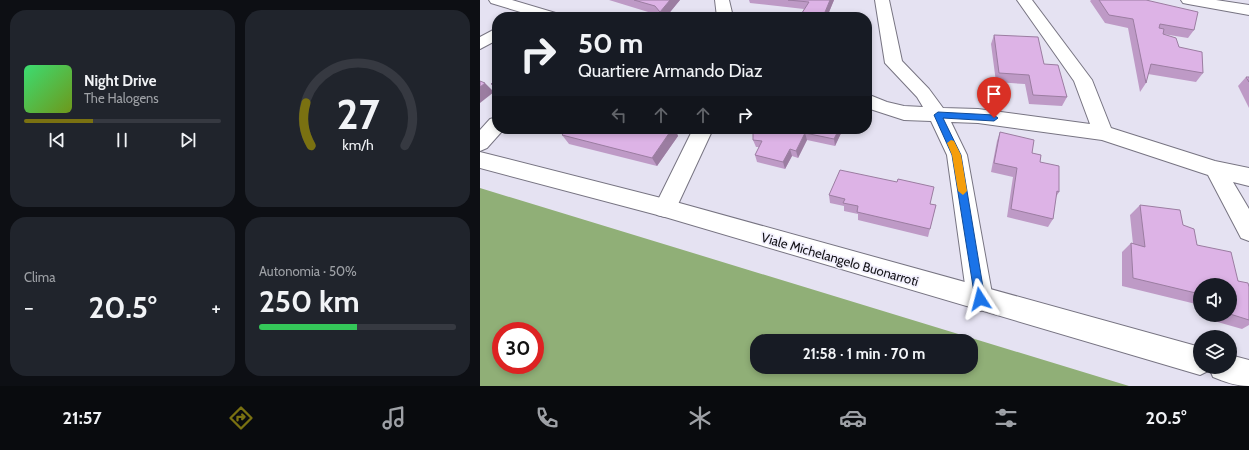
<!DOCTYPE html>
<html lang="it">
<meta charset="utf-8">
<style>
body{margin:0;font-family:Cabin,sans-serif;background:#20242c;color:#f1f3f6;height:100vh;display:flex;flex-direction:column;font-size:15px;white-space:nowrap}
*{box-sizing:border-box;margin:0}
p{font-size:13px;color:#9ea1a6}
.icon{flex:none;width:22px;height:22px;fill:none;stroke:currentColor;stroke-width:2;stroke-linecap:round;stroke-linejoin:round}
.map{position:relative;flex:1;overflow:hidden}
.side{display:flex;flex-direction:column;gap:10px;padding:10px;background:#0d0f14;width:480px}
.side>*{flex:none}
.top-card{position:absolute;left:12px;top:12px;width:380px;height:122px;border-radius:16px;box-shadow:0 2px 6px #0003;background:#171b24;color:#f1f3f6;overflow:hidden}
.controls{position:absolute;left:713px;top:278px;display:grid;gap:8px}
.controls a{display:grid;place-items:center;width:44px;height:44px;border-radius:50%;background:#171b24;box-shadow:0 2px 6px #0003;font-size:20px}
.speed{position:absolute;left:12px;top:322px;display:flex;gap:8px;font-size:20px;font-weight:700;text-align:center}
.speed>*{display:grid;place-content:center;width:52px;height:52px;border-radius:50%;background:#171b24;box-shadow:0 2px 6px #0003;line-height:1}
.speed .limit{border:6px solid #d22;background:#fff;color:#111}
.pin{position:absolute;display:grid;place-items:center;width:34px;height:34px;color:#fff;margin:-41px -17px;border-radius:50% 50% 50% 0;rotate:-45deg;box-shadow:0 0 4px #0007}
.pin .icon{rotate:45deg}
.me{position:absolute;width:44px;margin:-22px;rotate:351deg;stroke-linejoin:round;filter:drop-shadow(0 0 3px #0008)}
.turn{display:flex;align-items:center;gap:14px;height:84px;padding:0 20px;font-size:18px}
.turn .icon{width:52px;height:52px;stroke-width:2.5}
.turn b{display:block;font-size:28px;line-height:34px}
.lanes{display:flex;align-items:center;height:38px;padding:0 20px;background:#0003;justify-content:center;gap:20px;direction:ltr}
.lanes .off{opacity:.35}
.big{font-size:30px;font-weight:800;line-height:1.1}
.side .widget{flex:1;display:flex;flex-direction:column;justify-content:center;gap:6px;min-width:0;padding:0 14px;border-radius:16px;background:#20242c}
.side .dial{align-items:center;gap:0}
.dial svg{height:104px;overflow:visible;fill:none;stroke:#363941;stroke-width:7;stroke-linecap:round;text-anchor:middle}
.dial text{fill:#f1f3f6;stroke:none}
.song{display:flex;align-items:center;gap:12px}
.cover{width:48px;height:48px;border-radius:6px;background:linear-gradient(135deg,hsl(140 70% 55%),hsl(80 70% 35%))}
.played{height:4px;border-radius:2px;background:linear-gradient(90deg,#7a7111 35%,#363941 35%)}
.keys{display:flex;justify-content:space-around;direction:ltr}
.heat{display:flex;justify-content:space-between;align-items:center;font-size:22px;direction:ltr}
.charge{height:6px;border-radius:3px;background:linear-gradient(90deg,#34c759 50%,#363941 0)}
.side .tiles{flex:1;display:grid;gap:10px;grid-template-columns:repeat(2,1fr)}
.trip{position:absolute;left:270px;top:334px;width:228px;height:40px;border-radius:16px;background:#171b24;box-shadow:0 2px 6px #0003;font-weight:800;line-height:40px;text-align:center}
.menu{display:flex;height:64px;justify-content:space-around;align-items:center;background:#090b0e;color:#9ea1a6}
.menu .icon{width:28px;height:28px}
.menu .active{color:#7a7111}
.menu b{font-size:18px;color:#f1f3f6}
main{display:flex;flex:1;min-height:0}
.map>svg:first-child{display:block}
.forest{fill:#90af77;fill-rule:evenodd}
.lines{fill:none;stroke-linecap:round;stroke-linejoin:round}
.minor-casing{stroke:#777482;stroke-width:2}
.tertiary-casing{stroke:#777482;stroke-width:2}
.minor{fill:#fff;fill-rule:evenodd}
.tertiary{fill:#fff;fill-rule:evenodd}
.wall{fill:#be9ac6}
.shaded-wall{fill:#9b7da1}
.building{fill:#ddb3e6;stroke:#9b7da1}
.route{fill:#1a73e8;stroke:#114b97}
.slow{fill:#f59e0b}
.labels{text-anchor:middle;stroke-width:3.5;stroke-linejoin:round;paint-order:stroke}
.street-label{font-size:13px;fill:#141318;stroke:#f2f0fd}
</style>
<main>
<section class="side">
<div class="tiles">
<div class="widget">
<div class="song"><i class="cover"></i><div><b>Night Drive</b><p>The Halogens</p></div></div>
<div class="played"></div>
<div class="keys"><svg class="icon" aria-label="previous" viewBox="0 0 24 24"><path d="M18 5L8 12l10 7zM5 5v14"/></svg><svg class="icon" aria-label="pause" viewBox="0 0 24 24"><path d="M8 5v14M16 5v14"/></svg><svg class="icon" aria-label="next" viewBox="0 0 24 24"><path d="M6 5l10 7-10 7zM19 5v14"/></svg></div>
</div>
<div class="widget dial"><svg viewBox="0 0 100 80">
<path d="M14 69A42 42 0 1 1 86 69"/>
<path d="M14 69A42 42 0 0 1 10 36" stroke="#7a7111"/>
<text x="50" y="56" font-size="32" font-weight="700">27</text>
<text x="50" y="72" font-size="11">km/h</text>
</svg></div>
<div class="widget"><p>Clima</p>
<div class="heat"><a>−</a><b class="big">20.5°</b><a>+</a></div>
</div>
<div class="widget"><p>Autonomia · 50%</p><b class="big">250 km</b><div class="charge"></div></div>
</div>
</section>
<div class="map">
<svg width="769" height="386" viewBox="0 0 769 386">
<rect width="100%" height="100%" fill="#e5e2f2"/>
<path class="forest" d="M0,188L649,386H0ZM21,331H55V365H21ZM277,341H491V367H277Z"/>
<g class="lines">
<g class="minor-casing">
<path id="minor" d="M9,0H32L79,14L81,17H57L11,3Z
M235,0H249L253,17H237Z
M395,0H409L422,61L449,89L463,108L498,109L610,124L594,81L537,0H552L612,80L631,128L735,161L769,168V186L753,182L769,209V241L761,238L728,175L622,140L498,123L471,122L487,155L513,299L509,308L500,311L491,308L487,299L467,155L451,121L424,120L387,108V94L407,102L424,106L443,107L437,97L405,63Z
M17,28V40L0,49V37Z
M17,117V129H24L7,148L0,151V130L10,119Z
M213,129H233L193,215L185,217L177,215L174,208Z"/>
</g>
<g class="tertiary-casing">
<path id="tertiary" d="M701,0H736L769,5V15L708,4L703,3Z
M0,152L185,199L720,347V367H750V355L769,360V386C756,386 745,382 733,377L730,370L720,375L185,217L0,168Z"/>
</g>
<use href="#minor" class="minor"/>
<use href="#tertiary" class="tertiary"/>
</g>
<path class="wall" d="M129,0H200L186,17H181L178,15Z
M269,0H354L347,17H310L320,16L324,9L270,3Z
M611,0H619L714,30L708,38L683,34L699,47L723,73L716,82L668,74L666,83L660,92L648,28L625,23L610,1Z
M514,35L564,64L587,97L582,106L549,104L545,84L516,82L511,44Z
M766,77H769V108L758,86Z
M17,79V90L11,84Z
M87,129H195L198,136L177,166L89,144L82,135Z
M273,129H363L355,146L327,140L318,158L312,156L305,169L277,162L275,155L279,147H276L273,140Z
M520,132L552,153L560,162L579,192L576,197L573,219L568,227L527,217L533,177L511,172L517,141Z
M349,195L456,205L448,237L378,220V214L364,211V206L350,203Z
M660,205L703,225L717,245L758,281L769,287V325L762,329L727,319L726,315H750V285H720V305L642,286V252L651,243L653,244L650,215Z"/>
<path class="shaded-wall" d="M190,0H200L186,17H182L180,12Z
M350,0H354L347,17H343Z
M391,27V35L387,43V36Z
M5,83L14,92L0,103V87Z
M192,129H195L198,136L177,166L172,158Z
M359,129H363L355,146L354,139Z
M325,133L327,140L318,158L316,151Z
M310,149L312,156L305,169L303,162Z"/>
<path class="building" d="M154,0H190L180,12L175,6Z
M308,0H350L343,17H310V15L320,16L329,2Z
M619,0H666L718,12L714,30L680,24L679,28L684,29L683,34L696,38L699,47L722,52L723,73L671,64L666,83L653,19L629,15Z
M387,27H391L387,36Z
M514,35L558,37L564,64L578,65L587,97L553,95L549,75L519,73Z
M766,77H769V82Z
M17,79V85L11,84Z
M0,81L5,83L0,87Z
M87,129H192L172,158L82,135Z
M273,129H359L354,139L325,133L316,151L310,149L303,162L275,155L282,141L273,140Z
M520,132L554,140L552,153L561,155L560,162L579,166V192L577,191L573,219L531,209L537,168L514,163Z
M360,170L417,182L418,179L454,187L450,204L456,205L450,229L377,212L378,206L363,203L365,199L349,195Z
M660,205L700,210L703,225L714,229L717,245L751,252L758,281L768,283L769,287V320L750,314V285H720V294L653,278L651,243L665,247Z"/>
<path class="route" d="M458,112L514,115L518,118L514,121L463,118L481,155L505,299L504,303L500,304L496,303L495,299L472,155L454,115Z"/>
<path class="slow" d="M471,140L474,141L481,155L487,191L483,195L478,191L472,155L467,143Z"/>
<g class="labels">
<g class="street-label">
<text transform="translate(360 259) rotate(16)" y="5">Viale Michelangelo Buonarroti</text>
</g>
</g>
</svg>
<div class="controls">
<a><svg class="icon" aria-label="sound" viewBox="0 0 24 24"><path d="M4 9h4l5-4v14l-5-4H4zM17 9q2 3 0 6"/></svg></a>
<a><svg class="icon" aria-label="layers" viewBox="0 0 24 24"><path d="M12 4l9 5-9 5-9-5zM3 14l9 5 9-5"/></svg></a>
</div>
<div class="speed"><div class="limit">30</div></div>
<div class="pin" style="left:514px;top:118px;background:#d93025"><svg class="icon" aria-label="arrive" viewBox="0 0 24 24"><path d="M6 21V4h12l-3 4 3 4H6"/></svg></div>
<svg class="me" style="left:500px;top:299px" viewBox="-20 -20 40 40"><path d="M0-17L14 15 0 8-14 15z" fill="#1a73e8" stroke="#fff" stroke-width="4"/></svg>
<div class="trip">21:58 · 1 min · 70 m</div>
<div class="top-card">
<div class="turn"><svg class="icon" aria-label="right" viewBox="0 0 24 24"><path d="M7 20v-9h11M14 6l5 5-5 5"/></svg><div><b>50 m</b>Quartiere Armando Diaz</div></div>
<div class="lanes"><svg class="icon off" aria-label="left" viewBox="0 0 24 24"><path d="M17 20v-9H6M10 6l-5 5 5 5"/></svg><svg class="icon off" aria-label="ahead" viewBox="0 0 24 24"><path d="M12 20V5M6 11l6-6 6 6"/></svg><svg class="icon off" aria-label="ahead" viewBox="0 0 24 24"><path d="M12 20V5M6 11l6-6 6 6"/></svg><svg class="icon" aria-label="right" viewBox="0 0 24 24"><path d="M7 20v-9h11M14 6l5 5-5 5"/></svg></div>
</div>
</div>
</main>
<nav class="menu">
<b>21:57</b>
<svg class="icon active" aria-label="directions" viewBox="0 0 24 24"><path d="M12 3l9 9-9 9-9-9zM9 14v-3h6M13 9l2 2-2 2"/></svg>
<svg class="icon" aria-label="music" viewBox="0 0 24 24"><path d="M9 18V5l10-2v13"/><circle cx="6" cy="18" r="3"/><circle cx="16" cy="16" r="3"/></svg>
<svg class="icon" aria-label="phone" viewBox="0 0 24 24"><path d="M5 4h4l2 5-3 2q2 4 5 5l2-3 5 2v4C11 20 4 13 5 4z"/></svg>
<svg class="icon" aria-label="climate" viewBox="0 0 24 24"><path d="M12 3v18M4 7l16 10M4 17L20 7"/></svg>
<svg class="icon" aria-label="car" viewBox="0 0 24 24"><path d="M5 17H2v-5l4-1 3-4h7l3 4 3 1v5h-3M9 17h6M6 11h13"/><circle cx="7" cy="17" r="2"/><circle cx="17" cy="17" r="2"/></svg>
<svg class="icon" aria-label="filters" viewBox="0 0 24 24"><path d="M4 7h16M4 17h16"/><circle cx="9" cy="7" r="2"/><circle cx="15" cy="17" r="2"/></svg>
<b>20.5°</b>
</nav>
